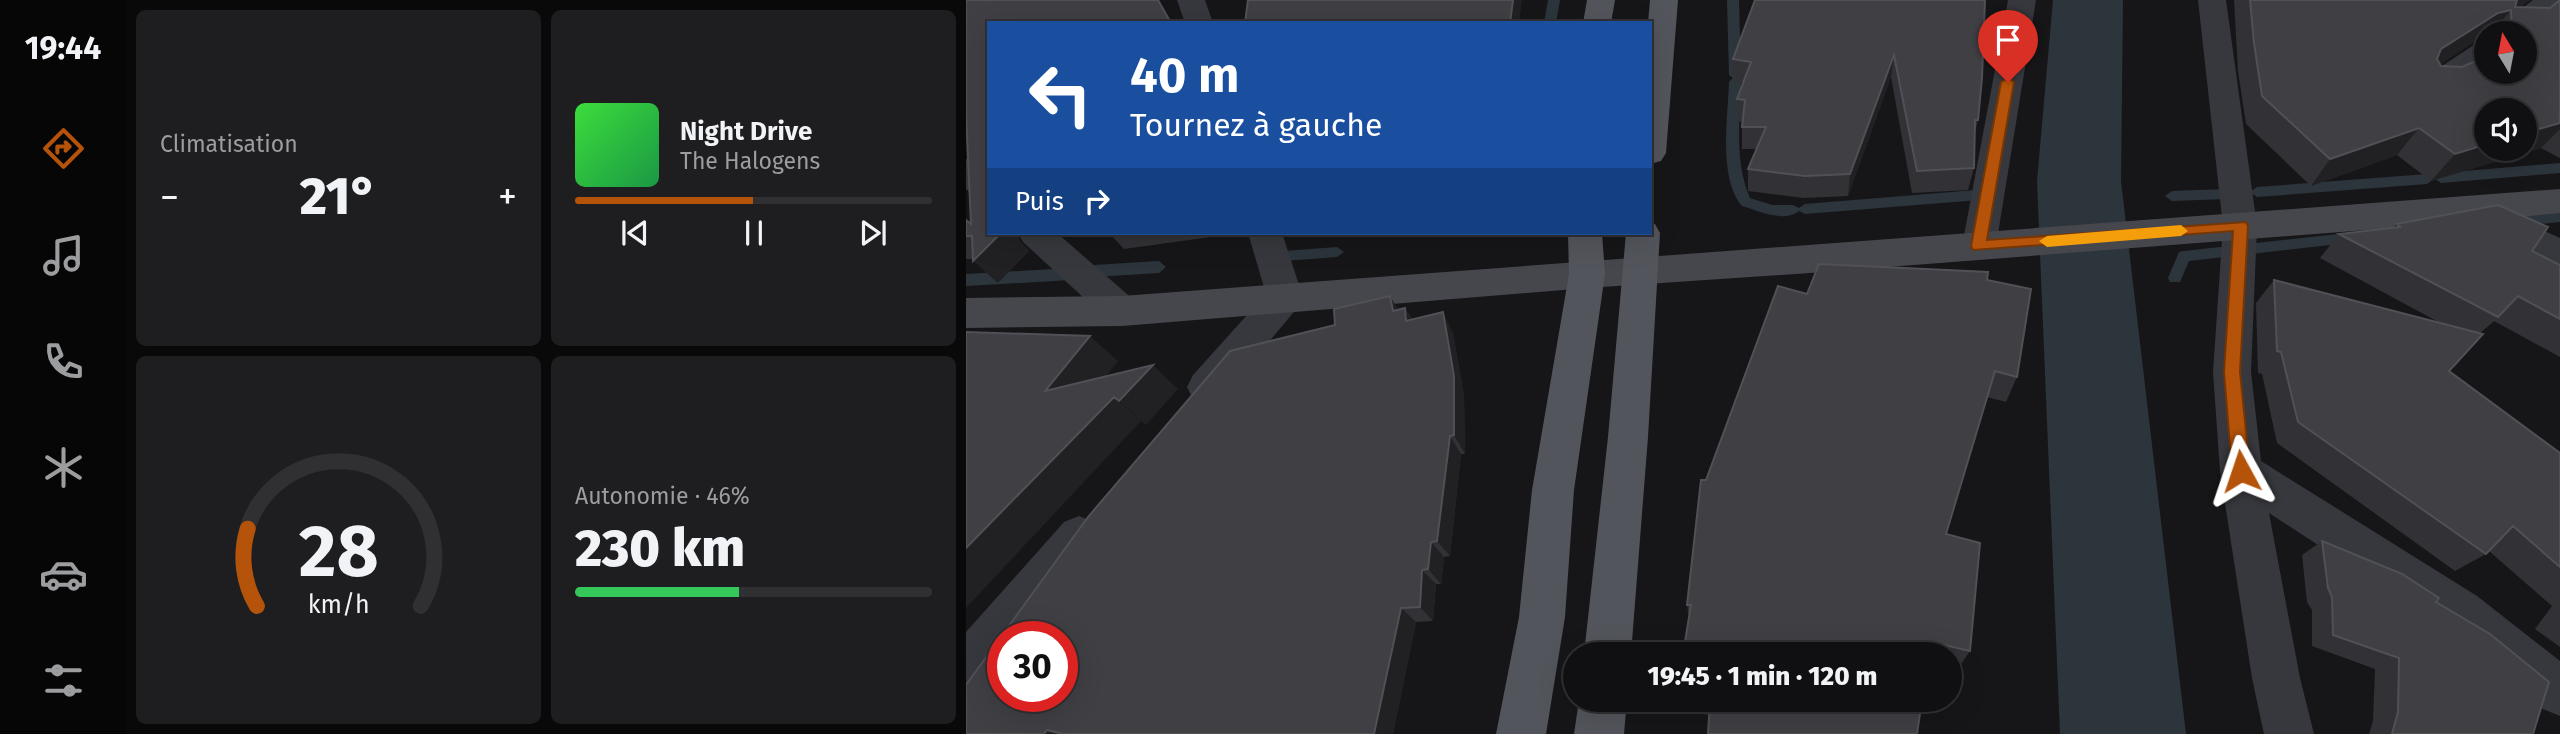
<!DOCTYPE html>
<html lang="fr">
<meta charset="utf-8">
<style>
body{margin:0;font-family:"Fira Sans",sans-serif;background:#1e1e20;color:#f1f3f6;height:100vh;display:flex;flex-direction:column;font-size:26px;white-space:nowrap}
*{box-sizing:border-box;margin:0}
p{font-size:23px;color:#9c9d9f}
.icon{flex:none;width:38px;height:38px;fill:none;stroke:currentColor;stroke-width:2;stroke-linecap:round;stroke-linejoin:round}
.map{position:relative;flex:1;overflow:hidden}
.sheet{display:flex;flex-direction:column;gap:10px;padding:10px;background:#09090a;width:840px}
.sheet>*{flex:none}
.guide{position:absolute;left:21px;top:21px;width:665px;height:214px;border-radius:0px;box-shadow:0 7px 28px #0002,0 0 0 2px #303032;background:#1a4fa0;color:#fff;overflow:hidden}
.needle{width:46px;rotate:350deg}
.controls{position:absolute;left:1508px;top:21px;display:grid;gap:14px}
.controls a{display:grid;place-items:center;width:63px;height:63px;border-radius:50%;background:#101012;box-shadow:0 7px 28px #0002,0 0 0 2px #303032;font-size:35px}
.speed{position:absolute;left:21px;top:621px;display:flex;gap:14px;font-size:35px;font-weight:700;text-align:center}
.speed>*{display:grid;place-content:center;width:91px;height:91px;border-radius:50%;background:#101012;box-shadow:0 7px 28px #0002,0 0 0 2px #303032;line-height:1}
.speed .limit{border:10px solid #d22;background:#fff;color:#111}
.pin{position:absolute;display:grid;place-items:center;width:60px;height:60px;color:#fff;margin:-72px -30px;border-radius:50% 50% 50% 0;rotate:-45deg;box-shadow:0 0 7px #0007}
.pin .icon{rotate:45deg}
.me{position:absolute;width:77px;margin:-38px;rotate:355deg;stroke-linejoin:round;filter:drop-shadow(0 0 5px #0008)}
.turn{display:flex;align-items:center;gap:24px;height:147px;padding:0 28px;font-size:32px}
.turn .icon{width:91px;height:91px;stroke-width:2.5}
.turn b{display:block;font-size:49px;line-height:60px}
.then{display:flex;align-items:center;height:66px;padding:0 28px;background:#0003;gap:14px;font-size:26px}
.big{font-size:52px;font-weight:800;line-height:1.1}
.sheet .widget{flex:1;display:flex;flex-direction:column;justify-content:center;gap:10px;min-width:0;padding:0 24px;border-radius:10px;background:#1e1e20}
.sheet .dial{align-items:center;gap:0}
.dial svg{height:182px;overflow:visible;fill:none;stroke:#303032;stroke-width:7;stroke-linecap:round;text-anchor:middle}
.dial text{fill:#f1f3f6;stroke:none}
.song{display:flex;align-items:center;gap:21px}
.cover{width:84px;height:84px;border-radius:10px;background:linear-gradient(135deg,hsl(120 70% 55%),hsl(140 70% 35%))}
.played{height:7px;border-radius:4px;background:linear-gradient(90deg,#b45309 50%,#303032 50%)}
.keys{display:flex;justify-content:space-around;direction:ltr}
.heat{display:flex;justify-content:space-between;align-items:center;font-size:38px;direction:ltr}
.charge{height:10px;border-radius:5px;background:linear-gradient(90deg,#34c759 46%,#303032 0)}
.sheet .tiles{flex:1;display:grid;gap:10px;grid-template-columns:repeat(2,1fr)}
.trip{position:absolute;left:597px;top:642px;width:399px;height:70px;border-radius:35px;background:#101012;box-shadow:0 7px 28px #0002,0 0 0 2px #303032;font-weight:800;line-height:70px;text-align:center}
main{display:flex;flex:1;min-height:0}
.tabs{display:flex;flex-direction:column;width:126px;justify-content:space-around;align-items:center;background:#060607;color:#9c9d9f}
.tabs .icon{width:49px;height:49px}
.tabs .current{color:#b45309}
.tabs b{font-size:32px;color:#f1f3f6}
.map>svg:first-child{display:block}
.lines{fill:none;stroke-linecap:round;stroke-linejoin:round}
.stream{fill:#2c353c;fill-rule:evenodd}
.river{fill:#2c353c;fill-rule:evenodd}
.street{fill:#37383d;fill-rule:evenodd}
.secondary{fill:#45474d;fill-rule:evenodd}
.primary{fill:#53555c;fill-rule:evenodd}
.wall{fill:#323236;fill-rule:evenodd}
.shaded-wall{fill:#212124}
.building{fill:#3f3f44;stroke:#4f5156;stroke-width:2;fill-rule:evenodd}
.route{fill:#b45309;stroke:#753606;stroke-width:2}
.slow{fill:#f59e0b}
</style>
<main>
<nav class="tabs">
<b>19:44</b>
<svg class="icon current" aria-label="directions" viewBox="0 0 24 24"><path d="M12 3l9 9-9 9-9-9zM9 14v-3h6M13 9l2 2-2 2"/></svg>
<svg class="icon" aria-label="music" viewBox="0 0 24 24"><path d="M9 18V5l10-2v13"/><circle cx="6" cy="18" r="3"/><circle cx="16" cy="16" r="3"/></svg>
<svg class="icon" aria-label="phone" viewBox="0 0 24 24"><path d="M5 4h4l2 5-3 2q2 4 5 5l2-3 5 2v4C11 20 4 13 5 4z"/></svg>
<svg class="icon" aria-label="climate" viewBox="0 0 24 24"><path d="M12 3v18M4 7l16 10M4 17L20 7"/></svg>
<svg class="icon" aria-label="car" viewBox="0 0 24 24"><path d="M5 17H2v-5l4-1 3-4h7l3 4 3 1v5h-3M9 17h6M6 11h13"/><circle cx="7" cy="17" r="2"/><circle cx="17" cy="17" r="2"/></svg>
<svg class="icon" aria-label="filters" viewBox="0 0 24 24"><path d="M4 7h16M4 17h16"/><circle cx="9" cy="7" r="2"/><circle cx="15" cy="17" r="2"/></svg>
</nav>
<section class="sheet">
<div class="tiles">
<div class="widget"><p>Climatisation</p>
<div class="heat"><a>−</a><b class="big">21°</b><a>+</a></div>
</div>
<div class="widget">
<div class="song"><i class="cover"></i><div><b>Night Drive</b><p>The Halogens</p></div></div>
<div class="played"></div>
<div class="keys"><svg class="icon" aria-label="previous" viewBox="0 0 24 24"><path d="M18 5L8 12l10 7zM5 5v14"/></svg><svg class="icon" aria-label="pause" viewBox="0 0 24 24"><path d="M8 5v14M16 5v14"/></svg><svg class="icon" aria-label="next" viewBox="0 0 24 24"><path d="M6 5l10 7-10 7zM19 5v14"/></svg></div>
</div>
<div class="widget dial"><svg viewBox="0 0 100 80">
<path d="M14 69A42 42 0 1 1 86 69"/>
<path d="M14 69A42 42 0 0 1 10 35" stroke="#b45309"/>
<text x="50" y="56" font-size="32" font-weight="700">28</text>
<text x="50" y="72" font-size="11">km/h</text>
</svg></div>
<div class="widget"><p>Autonomie · 46%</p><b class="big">230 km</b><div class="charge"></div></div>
</div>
</section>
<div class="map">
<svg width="1594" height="734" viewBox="0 0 1594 734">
<rect width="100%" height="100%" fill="#161618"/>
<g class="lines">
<path class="stream" d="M582,0H594L590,23H578Z
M761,0H773L775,75L771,78L775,82C774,120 768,162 784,198L806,205H827L833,208L839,204L1010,190L1023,184L1030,189L1013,200L839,214L833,211C818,223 793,211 776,206C752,178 762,117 763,82L767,78L763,75Z
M1594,163V173L1475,183L1468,178L1475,173Z
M1461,174L1468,179L1461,184L1291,197L1284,192L1291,187Z
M1260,189L1267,194L1260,199L1206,201L1199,196L1206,191Z
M1136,195L1143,200L1136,205L1087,209L1080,204L1087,199Z
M1594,212V222L1544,227L1537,222L1544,217Z
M1390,232L1397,237L1390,242L1223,261L1214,282H1204L1202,278L1213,252L1218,251Z
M371,247L378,252L371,257L304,262L297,257L304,252Z
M193,261L200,267L193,273L128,277L121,271L128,265Z
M105,268L112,274L105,280L0,286V274Z"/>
<path class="river" d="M1087,0H1157L1155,181L1220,734H1094L1071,181Z"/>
<path class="street" d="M211,0H239L247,23H219Z
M1042,0H1070L1030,246L1025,255L1013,259L1001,255L996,246Z
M1232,0H1260L1291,226L1285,372L1295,461L1511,596L1594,661V716L1577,709L1479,628L1303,513L1334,678L1348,734H1298L1286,678L1254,471L1247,372L1257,226Z
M1567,0H1594V6L1559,34L1528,33L1532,27Z
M1521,40V63C1502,76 1480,99 1456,93L1452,86L1456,79L1511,43Z
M0,159L12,162L23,172V203L11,199L0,189Z
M1525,207L1594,238V266L1513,229L1508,220L1513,211Z
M52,233H91L169,301L174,311L169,321L156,326L143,321L57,242Z
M282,233H316L337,297L332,307L255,399L241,403L227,399L221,387L227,375L300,294Z
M113,516L128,522L135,536L128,550L56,637H37V661L17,685L0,692V632L98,522Z"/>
<path class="secondary" d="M1594,189V213L1504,222L844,273L621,288L156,326L0,328V298L156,296Z"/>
<path class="primary" d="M621,0H649L645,23H617Z
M684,0H712L700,153L695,161L684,164V23H682Z
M684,222L689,224L694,233L682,437L665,654H618L642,437L660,233H684Z
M602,233H636L639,274L608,490L599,617L580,734H530L553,617L566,490L603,274Z
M613,700H661L658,734H608Z"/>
</g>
<path class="wall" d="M0,0H192L206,23H23V233L55,243L63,251L32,283L7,259H0V220L5,224Z
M1019,0L1012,120L1009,132L1008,168L1002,190L946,193L925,77L882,196L838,198L782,191V169L790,149H776V122L772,121L771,99L777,83L768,82L767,59Z
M1268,0H1564L1554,7L1584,8L1594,0V158L1575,148L1465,181L1431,155L1345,186L1280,124L1272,71ZM1521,33H1559L1514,59L1496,67L1475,66L1474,64Z
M1431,224L1566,251L1594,265V357L1528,321L1513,334L1483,371L1594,453V647L1569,629L1586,606L1523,551L1520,554L1489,571L1311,443L1296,374L1292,373L1290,303L1308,280L1476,324L1354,258L1373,234L1427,227Z
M143,233H274L158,249Z
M1021,280L1051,377L1040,402L1021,397L980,534L1004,651L993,667L984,665V654H717L723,618L721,605L740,480L841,294Z
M424,296L432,310L439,308L446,319L487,333L498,396L499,454H495L484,556L478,557L475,584H470L467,621L450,622L427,734H0L369,325Z
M1356,541L1470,602L1567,734H1403L1407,721L1409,669L1346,646V610L1341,602L1336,555Z
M710,700H956L743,715L714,711Z"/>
<path class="shaded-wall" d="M547,0H556L553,23H544Z
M1550,0H1564L1545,14V10L1526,33H1521V38L1510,41L1454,78L1475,49Z
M928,55L925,77L882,196L884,174Z
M1594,123V129L1575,148L1465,181L1489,154L1521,144V149H1559V133Z
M1453,128L1431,155L1345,186L1364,159Z
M35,233H51L55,243L63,251L32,283L7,261Z
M322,233H336L325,236Z
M424,296L436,317L427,311Z
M439,308L451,329L440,321Z
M477,312L487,333L498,396L499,454L488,435Z
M124,336L152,361L110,415L79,391Z
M187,365L212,389L180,425L153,401Z
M148,397L175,421L0,608V548Z
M484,436L495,454L484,556L471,541Z
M465,542L478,557L475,584L462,569Z
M456,570L470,584L467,621L454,607Z
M435,608L450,622L427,734H408Z
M81,730L94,734H78Z"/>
<path class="building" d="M0,0H192L205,23H23V233H35L7,261L6,236H0V220L5,224L0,114Z
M282,0H547L544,23H279Z
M789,0H1019L1016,78L1012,120H1009L1008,168L951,171L928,55L884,174L839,176L782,169L800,127H776L779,100L771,99L785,62L767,59Z
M1284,0H1551L1549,7L1584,8L1594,0V123L1559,133V110H1521V144L1489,154L1453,128L1364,159L1296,96L1288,43ZM1545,10L1546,33H1559V72H1521V55L1514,59L1496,67L1475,66L1471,59L1475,49L1532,13Z
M1532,205L1582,227L1566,251L1594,265V319L1552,296L1532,317L1373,234L1434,227L1431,224Z
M853,264L1022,272L1021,280L1065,289L1051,377L1029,371L980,534L1014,543L1004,651L966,642L964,654H717L725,605H721L735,480H740L812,286L841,294Z
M1308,280L1517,334L1483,371L1594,453V567L1547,526L1520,554L1332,422L1315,352L1311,351Z
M424,296L427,311L439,308L440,321L477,312L488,376V435L484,436L471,541L465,542L462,569L456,570L454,607L435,608L408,734H97L81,730L78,734H0V685L122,517L264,351L369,325L368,309ZM37,637H96V696H37Z
M0,332L124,336L79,391L187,365L153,401L148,397L0,548Z
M1356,541L1436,574L1473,598L1470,602L1524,634L1583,682L1567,734H1426L1432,712L1433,658L1367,635L1366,597L1362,588Z
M733,700H956L951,734H742L744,701Z"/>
<path class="route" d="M1042,78L1048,82L1021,240L1280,222L1282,226L1274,372L1284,471L1281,477L1275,479L1269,477L1266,471L1258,372L1267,231L1007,250L1005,246L1035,82Z"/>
<path class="slow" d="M1215,225L1222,231L1215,236L1081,247L1073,241L1081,236Z"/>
</svg>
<div class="controls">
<a><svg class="needle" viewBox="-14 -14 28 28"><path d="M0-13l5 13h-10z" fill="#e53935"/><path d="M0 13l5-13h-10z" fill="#9c9d9f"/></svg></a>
<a><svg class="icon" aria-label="sound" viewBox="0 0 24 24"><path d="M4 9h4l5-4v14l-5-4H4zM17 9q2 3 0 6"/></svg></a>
</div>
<div class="speed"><div class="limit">30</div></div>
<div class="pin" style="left:1042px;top:82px;background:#d93025"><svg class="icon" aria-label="arrive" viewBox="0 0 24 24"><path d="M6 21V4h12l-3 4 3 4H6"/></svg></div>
<svg class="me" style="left:1275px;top:471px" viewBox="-20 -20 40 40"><path d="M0-17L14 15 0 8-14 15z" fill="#b45309" stroke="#fff" stroke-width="4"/></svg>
<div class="trip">19:45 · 1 min · 120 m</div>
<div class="guide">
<div class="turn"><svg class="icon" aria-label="left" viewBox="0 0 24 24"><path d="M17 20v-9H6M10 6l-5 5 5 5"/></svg><div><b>40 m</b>Tournez à gauche</div></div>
<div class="then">Puis<svg class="icon" aria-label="right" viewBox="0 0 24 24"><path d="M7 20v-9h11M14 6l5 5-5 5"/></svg></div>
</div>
</div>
</main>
